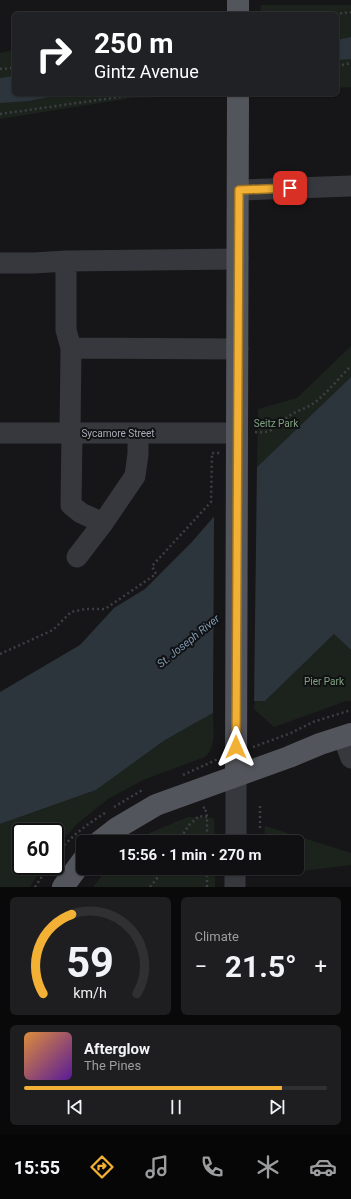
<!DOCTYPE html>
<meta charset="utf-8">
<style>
body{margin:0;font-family:Roboto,sans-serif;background:#1e1e20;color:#f1f3f6;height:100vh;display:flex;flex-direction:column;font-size:15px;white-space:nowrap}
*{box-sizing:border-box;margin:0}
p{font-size:13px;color:#9c9d9f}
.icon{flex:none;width:22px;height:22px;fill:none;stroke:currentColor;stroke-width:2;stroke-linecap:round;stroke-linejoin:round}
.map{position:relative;height:887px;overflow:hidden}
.side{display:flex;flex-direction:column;gap:10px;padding:10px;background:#09090a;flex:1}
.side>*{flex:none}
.guide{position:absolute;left:12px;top:12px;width:327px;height:84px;border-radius:6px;box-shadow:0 1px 3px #0004,0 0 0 1px #303032;background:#202124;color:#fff;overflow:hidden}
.speed{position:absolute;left:12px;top:823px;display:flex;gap:8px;font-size:20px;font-weight:700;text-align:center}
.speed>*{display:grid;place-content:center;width:52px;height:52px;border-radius:50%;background:#101012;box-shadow:0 1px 3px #0004,0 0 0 1px #303032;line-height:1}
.speed .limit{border:2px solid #111;border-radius:6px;background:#fff;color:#111}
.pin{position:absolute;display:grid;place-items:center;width:34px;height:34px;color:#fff;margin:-17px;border-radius:8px;box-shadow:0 2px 6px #0006}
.me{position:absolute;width:44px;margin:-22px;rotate:0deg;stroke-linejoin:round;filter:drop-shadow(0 0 3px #0008)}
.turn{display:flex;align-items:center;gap:14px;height:84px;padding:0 16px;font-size:18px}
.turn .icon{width:52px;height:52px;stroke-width:2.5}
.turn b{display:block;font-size:28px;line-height:34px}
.big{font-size:30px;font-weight:700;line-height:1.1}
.side .tile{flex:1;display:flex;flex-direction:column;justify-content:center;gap:6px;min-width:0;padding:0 14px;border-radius:6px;background:#1e1e20}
.side .dial{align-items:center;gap:0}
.dial svg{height:104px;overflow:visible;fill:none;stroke:#303032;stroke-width:7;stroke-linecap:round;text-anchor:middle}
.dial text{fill:#f1f3f6;stroke:none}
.song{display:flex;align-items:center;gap:12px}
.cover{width:48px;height:48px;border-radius:6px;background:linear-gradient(135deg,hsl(30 70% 55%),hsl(270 70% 35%))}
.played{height:4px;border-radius:2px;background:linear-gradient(90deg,#f2b134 85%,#303032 85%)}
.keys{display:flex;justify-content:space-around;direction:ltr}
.heat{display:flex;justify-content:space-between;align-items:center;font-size:22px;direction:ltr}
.side .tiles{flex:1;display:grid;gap:10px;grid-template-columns:1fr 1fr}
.tile:last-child{grid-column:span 2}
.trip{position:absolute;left:76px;top:835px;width:228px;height:40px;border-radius:6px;background:#101012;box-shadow:0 1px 3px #0004,0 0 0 1px #303032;font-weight:700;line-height:40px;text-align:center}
.dock{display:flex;height:64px;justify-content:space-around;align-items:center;background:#060607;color:#9c9d9f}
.dock .icon{width:28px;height:28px}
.dock .current{color:#f2b134}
.dock b{font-size:18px;color:#f1f3f6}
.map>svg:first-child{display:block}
.green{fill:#1c231d}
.water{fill:#2c353c}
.pier{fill:#161618}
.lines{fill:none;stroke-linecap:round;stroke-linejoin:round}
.path{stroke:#3d3f44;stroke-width:2.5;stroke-dasharray:2 3;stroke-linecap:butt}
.minor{stroke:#37383d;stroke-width:21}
.major{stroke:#53555c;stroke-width:22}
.route-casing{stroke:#9d7322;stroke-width:10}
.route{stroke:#f2b134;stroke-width:7}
.labels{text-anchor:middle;stroke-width:4;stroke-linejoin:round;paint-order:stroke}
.park-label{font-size:10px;fill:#7fa381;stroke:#111113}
.street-label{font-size:10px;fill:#a8adb8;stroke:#111113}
.water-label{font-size:11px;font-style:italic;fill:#7f9bb3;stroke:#111113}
</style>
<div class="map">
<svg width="351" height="887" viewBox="0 0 351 887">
<rect width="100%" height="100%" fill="#161618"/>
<path class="green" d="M261,5H351V87L337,88V14H260Z
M14,50V94H214V95L132,98L0,119V53Z
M351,346V377L257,467L258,409L297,398Z
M334,634L351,650V701H346L274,727L254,709L255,701H265Z
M213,713C213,727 217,746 205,757L143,780L108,799L78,823L55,849V832H21V866H43L30,887H0V824L96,790L165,740Z
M188,817L214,818L215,842H137L147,834Z
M265,826L351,853V865L262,876V868H297V842H264Z
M108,868H215V887H93Z"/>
<path class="water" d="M351,37V59L337,60V40Z
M14,76V94H65L28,101L0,103V78Z
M351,377V650L334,634L265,701H255L213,713L165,740L96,790L0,824V692L80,645L114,608L145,589L191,543L257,467Z"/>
<path class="pier" d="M257,465L254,703L213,715L214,515Z"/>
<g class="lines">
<path class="path" d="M335,14L351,12
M337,66L351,63
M0,69L14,68
M0,114L133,95L154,94
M255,432C276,434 276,424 292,414C299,410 307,408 314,403C327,393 339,378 351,366
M0,654L53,630L71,612L85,609H105L156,574L152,566L211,502L212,453H220
M253,747L291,733L313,722L351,710
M183,775L218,759
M260,806V831
M114,807L144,789
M203,808L205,807L207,817V842
M178,842L189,825L199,816L207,817
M55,857C68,838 86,825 105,813
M35,887L49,866
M150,887L165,868
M207,887V868"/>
<path class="minor" d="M239,190L351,186
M66,261V330L71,348L70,433
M0,263H34L66,261L238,259
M71,348L238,349
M0,433H237
M72,433L71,505L81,513L103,523
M77,557L103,523L135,476L138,454V433
M343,737L351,758
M236,842V776
M235,887V868"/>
<path class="major" d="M238,0V14
M236,776L238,94
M99,842L117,828L156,805L289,757L320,744L351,734
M63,887L83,860"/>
</g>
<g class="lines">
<g class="route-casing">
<path id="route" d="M236,747L239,190L290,188"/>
</g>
<use href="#route" class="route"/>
</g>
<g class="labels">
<g class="park-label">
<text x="276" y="427">Seitz Park</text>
<text x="324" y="685">Pier Park</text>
</g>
<g class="street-label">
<text x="118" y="437">Sycamore Street</text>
</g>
<g class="water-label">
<text transform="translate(188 641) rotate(-39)" y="4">St. Joseph River</text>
</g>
</g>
</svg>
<div class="speed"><div class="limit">60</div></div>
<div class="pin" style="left:290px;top:188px;background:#d93025"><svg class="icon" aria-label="arrive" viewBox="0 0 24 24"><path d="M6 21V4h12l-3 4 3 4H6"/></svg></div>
<svg class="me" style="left:236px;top:747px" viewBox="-20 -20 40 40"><path d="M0-17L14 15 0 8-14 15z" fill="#f2b134" stroke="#fff" stroke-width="4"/></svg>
<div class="trip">15:56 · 1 min · 270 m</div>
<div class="guide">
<div class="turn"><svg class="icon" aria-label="right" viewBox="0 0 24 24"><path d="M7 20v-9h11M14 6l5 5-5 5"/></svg><div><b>250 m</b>Gintz Avenue</div></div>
</div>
</div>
<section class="side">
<div class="tiles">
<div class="tile dial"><svg viewBox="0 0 100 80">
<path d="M14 69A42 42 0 1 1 86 69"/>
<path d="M14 69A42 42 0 0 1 36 8" stroke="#f2b134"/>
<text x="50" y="56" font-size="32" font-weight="700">59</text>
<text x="50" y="72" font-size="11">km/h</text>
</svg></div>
<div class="tile"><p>Climate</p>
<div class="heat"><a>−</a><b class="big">21.5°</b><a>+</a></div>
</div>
<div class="tile">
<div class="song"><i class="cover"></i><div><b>Afterglow</b><p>The Pines</p></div></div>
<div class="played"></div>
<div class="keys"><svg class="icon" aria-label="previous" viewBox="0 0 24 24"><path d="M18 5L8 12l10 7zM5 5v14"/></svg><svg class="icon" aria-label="pause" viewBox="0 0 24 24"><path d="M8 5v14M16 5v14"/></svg><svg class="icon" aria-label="next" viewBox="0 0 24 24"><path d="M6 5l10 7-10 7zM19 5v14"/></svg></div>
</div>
</div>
</section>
<nav class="dock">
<b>15:55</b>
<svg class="icon current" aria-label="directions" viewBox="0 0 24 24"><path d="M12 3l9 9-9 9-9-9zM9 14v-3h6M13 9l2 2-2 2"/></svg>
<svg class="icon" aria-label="music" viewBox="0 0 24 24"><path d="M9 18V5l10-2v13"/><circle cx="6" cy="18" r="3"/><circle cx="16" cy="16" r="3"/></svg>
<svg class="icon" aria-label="phone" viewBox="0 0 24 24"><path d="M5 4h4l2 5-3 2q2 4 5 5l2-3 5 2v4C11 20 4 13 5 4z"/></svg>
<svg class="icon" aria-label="climate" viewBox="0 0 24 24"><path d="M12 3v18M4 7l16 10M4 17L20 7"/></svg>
<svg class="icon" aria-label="car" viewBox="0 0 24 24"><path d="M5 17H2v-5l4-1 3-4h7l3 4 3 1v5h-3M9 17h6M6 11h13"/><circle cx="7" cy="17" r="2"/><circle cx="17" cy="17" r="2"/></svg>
</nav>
